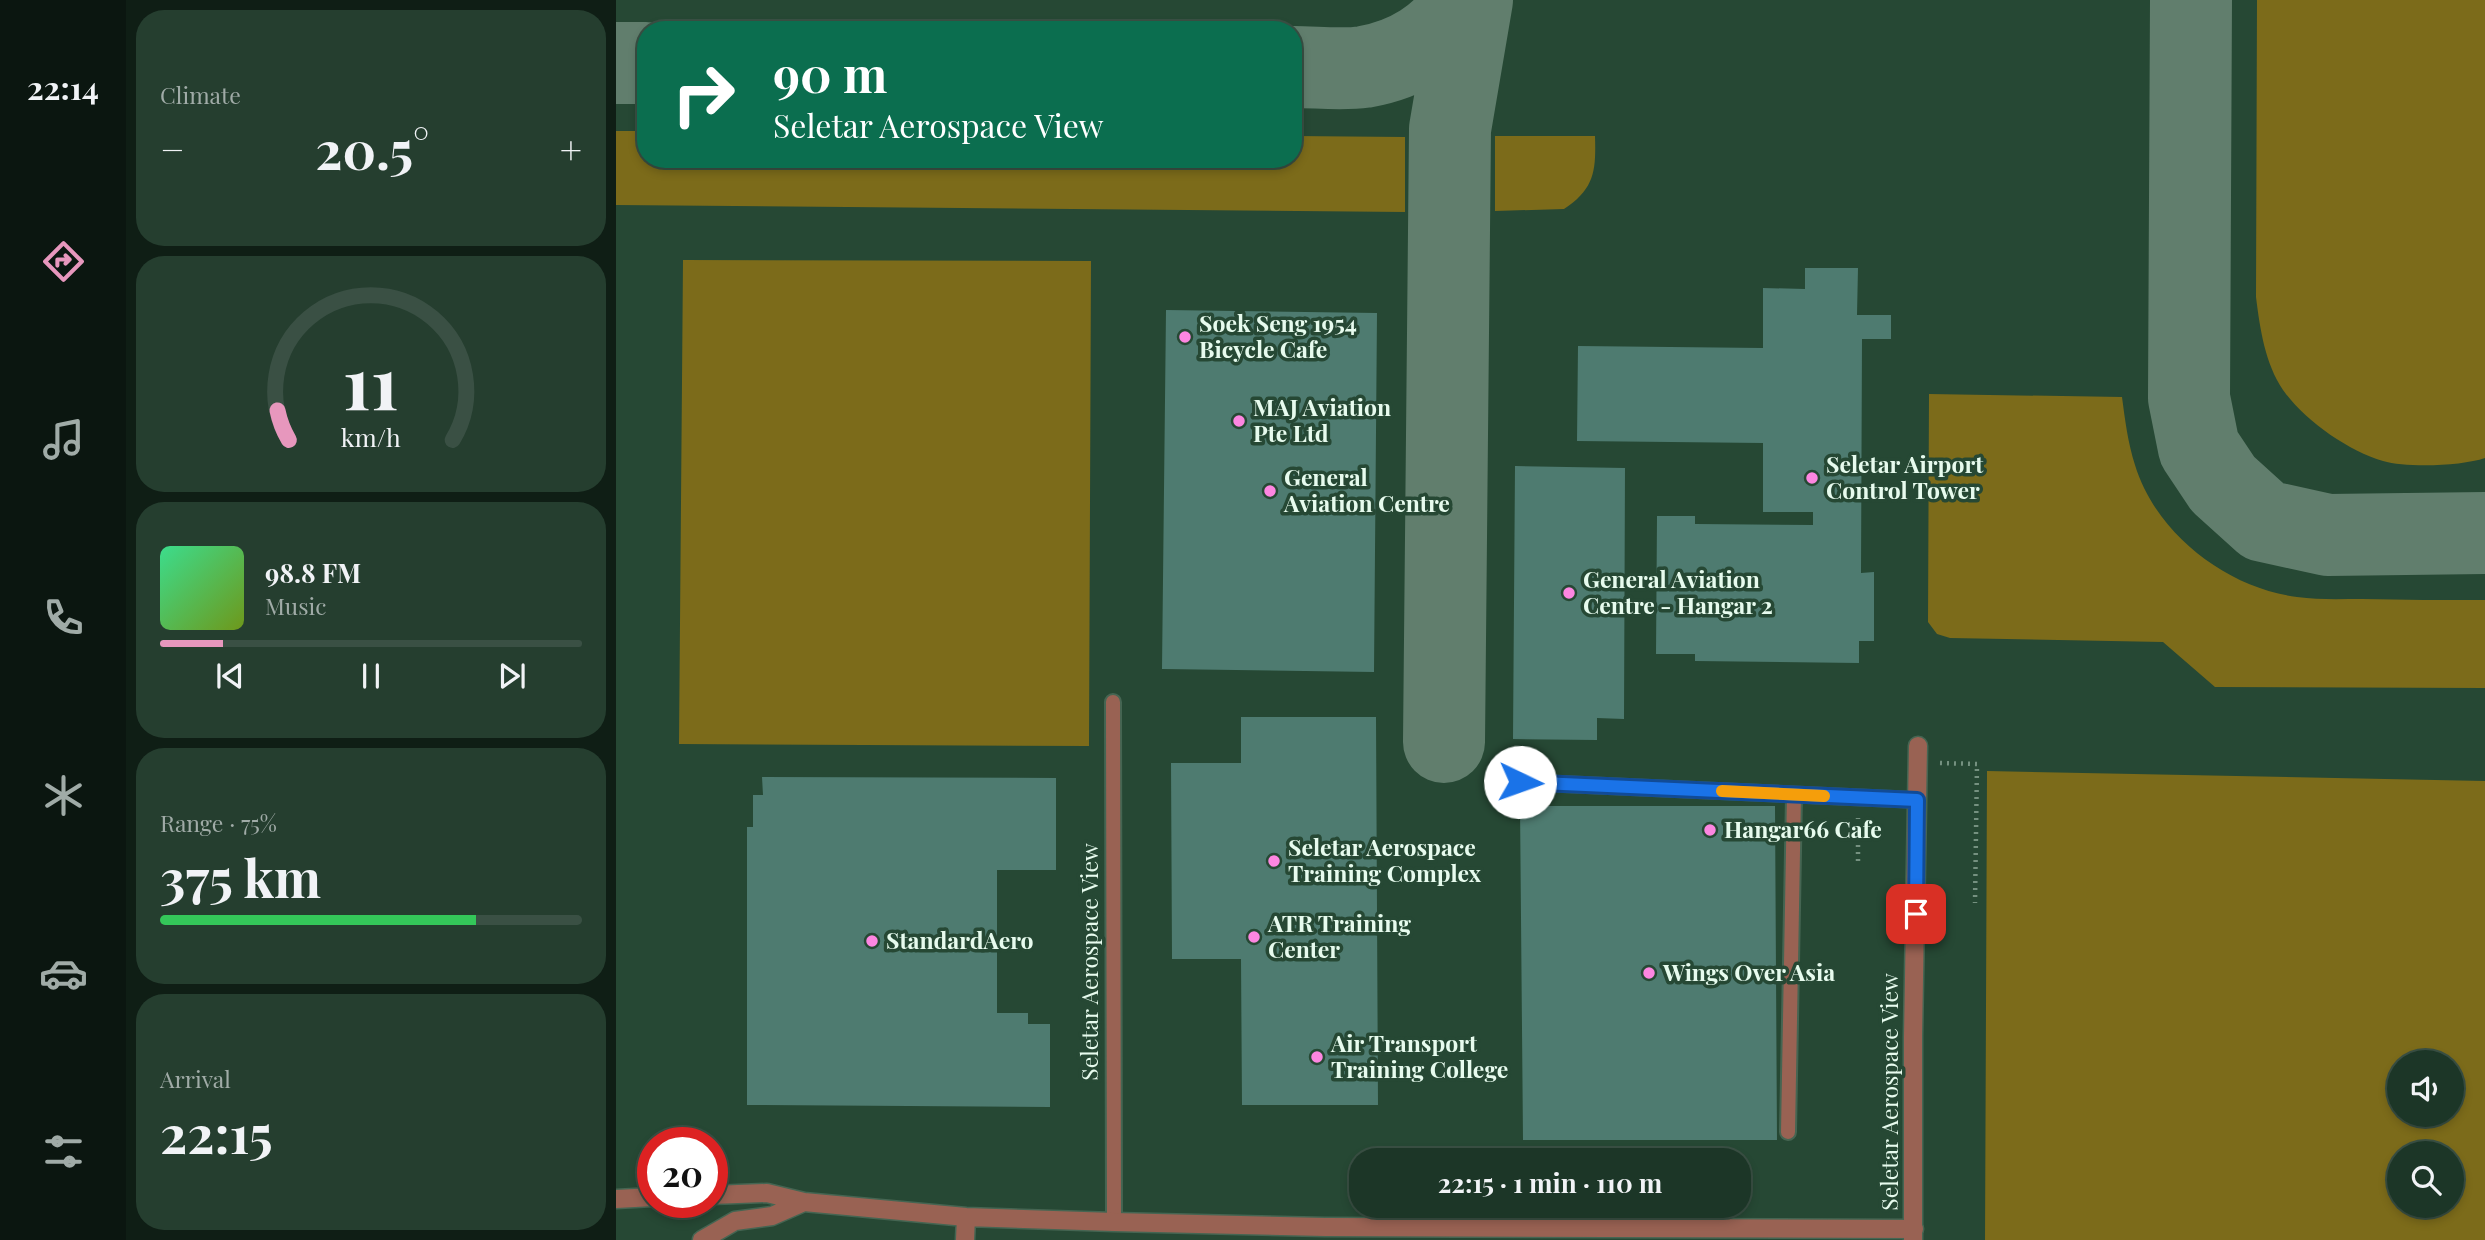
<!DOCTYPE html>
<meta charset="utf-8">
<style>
body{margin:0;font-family:"Playfair Display",serif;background:#253e2f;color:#f1f3f6;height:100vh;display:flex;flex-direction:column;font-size:26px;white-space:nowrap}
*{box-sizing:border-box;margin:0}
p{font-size:23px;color:#a0aba7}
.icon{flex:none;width:38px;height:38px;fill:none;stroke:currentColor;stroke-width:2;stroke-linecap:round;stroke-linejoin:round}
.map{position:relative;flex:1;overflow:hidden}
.drawer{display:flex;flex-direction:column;gap:10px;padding:10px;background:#0f1e15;width:490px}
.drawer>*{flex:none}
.hud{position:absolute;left:21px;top:21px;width:665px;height:147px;border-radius:28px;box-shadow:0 4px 10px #0003,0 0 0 2px #3a5044;background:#0b6e4f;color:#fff;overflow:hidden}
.tools{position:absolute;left:1771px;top:1050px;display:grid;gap:14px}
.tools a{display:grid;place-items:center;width:77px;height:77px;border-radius:50%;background:#1c3627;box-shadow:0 4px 10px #0003,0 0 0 2px #3a5044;font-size:35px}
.speed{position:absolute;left:21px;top:1127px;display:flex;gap:14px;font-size:35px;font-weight:700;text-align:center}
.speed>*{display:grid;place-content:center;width:91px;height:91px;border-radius:50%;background:#1c3627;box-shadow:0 4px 10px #0003,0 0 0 2px #3a5044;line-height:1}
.speed .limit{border:10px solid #d22;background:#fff;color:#111}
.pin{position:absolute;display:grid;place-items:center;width:60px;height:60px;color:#fff;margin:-30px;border-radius:14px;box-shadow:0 4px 10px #0006}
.me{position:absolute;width:77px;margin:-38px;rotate:93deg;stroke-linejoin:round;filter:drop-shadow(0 0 5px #0008)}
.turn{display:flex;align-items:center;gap:24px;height:147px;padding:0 21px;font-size:32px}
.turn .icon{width:91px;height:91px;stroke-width:2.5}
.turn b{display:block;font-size:49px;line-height:60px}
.big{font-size:52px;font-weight:700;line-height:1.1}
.drawer .tile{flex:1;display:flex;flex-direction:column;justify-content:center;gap:10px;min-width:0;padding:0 24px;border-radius:28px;background:#253e2f}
.drawer .dial{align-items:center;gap:0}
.dial svg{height:182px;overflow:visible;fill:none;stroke:#3a5044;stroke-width:7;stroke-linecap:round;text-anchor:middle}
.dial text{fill:#f1f3f6;stroke:none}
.song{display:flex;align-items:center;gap:21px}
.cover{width:84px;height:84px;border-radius:10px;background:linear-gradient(135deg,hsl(150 70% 55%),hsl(80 70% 35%))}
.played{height:7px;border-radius:4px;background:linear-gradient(90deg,#e797bd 15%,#3a5044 15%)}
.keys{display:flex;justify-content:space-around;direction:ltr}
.heat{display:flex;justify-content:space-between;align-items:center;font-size:38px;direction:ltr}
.charge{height:10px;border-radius:5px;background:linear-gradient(90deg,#34c759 75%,#3a5044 0)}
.trip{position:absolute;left:733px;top:1148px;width:402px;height:70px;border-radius:28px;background:#1c3627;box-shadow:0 4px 10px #0003,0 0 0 2px #3a5044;font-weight:700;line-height:70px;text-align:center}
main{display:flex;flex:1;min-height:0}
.dock{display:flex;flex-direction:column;width:126px;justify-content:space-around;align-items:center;background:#0b1610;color:#a0aba7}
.dock .icon{width:49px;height:49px}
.dock .current{color:#e797bd}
.dock b{font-size:32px;color:#f1f3f6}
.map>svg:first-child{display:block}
.green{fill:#7c6b1a;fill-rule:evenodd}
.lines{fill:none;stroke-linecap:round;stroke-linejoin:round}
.taxiway{stroke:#617e6d;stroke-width:82}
.building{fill:#4e7b70}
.lane-casing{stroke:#456552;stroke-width:18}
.street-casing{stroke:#456552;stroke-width:21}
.path{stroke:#759180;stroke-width:4.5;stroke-dasharray:2 5;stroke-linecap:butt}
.lane{stroke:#996253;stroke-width:14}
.street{stroke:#996253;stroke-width:18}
.route-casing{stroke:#114b97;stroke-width:18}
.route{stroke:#1a73e8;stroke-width:12}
.slow{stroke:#f59e0b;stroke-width:12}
.poi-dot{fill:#fd86e1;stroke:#264834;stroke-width:2.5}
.labels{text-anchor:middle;stroke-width:7;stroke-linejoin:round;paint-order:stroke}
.poi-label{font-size:23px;font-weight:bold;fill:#e7fbee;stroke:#264834;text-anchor:start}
.street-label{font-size:23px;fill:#e7fbee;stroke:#264834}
</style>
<main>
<nav class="dock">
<b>22:14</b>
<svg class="icon current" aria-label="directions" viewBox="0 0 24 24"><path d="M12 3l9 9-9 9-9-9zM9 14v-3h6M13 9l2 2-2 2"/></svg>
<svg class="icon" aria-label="music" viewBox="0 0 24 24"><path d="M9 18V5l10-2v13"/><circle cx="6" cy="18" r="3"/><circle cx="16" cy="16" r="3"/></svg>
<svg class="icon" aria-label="phone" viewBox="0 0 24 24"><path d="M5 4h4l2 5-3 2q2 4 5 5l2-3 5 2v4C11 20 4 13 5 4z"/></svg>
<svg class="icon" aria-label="climate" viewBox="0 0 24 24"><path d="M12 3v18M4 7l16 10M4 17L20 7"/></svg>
<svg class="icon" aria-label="car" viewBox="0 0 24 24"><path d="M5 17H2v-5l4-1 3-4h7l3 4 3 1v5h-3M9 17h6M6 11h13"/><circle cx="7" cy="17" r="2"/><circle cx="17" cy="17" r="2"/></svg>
<svg class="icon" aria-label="filters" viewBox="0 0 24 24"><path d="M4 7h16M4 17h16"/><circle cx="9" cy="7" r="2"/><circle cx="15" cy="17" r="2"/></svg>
</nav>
<section class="drawer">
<div class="tile"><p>Climate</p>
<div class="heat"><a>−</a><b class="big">20.5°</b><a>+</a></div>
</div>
<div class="tile dial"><svg viewBox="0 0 100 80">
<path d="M14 69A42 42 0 1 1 86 69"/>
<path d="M14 69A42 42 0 0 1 9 56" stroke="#e797bd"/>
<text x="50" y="56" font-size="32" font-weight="700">11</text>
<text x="50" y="72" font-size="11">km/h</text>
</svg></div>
<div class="tile">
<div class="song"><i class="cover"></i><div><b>98.8 FM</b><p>Music</p></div></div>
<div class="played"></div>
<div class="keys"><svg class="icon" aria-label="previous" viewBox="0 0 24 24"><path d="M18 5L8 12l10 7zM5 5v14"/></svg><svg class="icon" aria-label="pause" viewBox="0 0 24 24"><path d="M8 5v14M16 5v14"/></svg><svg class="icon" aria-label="next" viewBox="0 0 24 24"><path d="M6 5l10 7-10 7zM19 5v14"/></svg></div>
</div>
<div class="tile"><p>Range · 75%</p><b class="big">375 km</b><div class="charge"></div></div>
<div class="tile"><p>Arrival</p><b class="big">22:15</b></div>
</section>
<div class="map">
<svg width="1869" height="1240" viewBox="0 0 1869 1240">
<rect width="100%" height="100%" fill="#264834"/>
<path class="green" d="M1641,0H1869V458C1846,466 1791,468 1767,461C1732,451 1688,420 1667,390C1649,363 1644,329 1640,297Z
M0,131H30V159H677V136L789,137V212L0,205Z
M879,136H979C980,170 979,189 948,209L879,211Z
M67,260L475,261L473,746L63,744Z
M1313,394L1506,397C1509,420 1512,443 1519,465C1540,534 1611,588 1681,597C1702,600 1724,599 1746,599C1787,600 1828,600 1869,600V688L1599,687L1547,642L1334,638L1321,634L1312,622Z
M1371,771L1869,781V1240H1369ZM1836,1062V1115H1783V1062ZM1836,1153V1206H1783V1153Z"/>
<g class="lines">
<path class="taxiway" d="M1575,0L1573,398L1583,448L1607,484L1648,521L1712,535L1869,533
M0,63H30
M677,67C700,67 726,70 748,67C789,60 829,38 848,0
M828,742L834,129L856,0"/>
</g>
<path class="building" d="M1189,268H1242L1241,315H1275V339H1246L1245,573L1258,572V641H1243V663L1079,661V654H1040L1041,516H1079V524L1197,525V512H1147V443L961,441L962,346L1147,348V288L1189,289Z
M550,310L761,313L758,672L546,669Z
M899,466L1009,468L1008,719L981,718V740L897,739Z
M625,717H760L762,1105H626L625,959H556L555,763H625Z
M146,777L440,778V870H381V1013H412V1024H434V1107L131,1105V827H137V795H147Z
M904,806H1159L1161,1140H907Z"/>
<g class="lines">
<g class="lane-casing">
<path id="lane" d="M497,702L498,1222
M904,782L1301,800
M1172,1132L1178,795"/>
</g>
<g class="street-casing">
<path id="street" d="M96,1195L151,1193L188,1202L350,1217L498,1222L709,1227L1298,1229
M0,1199L37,1197
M86,1240L119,1221L156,1216L188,1202
M349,1240L350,1217
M1297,1240V1036L1302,746"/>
</g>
<path class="path" d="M1324,763L1361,764L1359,903
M1242,861V818"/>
<use href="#lane" class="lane"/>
<use href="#street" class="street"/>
</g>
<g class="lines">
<g class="route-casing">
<path id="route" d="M904,782L1301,800L1300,914"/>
</g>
<use href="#route" class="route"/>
<path class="slow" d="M1106,791L1208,796"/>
</g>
<g class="poi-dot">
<circle cx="569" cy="337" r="7"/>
<circle cx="623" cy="421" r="7"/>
<circle cx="1196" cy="478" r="7"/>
<circle cx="654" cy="491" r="7"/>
<circle cx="953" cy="593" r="7"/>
<circle cx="1094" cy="830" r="7"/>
<circle cx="658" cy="861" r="7"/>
<circle cx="638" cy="937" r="7"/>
<circle cx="256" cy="941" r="7"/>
<circle cx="1033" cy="973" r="7"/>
<circle cx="701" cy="1057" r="7"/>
</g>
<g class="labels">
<g class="poi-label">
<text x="583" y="332">Soek Seng 1954<tspan x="583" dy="26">Bicycle Cafe</tspan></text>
<text x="637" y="416">MAJ Aviation<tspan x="637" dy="26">Pte Ltd</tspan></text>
<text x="1210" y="473">Seletar Airport<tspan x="1210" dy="26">Control Tower</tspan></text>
<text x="668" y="486">General<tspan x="668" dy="26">Aviation Centre</tspan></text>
<text x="967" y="588">General Aviation<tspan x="967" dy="26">Centre - Hangar 2</tspan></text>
<text x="1108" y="838">Hangar66 Cafe</text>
<text x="672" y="856">Seletar Aerospace<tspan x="672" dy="26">Training Complex</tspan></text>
<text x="652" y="932">ATR Training<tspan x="652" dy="26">Center</tspan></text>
<text x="270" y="949">StandardAero</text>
<text x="1047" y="981">Wings Over Asia</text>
<text x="715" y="1052">Air Transport<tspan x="715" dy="26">Training College</tspan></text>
</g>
<g class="street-label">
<text transform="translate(474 962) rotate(-90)" y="8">Seletar Aerospace View</text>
<text transform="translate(1274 1092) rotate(-90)" y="8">Seletar Aerospace View</text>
</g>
</g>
</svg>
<div class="tools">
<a><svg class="icon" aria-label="sound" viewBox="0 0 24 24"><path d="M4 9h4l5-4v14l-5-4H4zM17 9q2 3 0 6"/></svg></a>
<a><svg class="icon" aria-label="search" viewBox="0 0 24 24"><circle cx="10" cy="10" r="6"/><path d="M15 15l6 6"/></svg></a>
</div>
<div class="speed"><div class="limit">20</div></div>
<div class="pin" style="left:1300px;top:914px;background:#d93025"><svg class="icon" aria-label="arrive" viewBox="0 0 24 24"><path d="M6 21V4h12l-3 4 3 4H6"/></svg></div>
<svg class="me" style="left:904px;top:782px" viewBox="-20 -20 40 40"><circle r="19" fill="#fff"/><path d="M0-13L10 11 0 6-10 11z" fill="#1a73e8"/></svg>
<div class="trip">22:15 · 1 min · 110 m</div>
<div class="hud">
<div class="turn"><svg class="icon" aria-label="right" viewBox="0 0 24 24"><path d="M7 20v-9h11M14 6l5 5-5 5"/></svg><div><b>90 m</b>Seletar Aerospace View</div></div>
</div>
</div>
</main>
